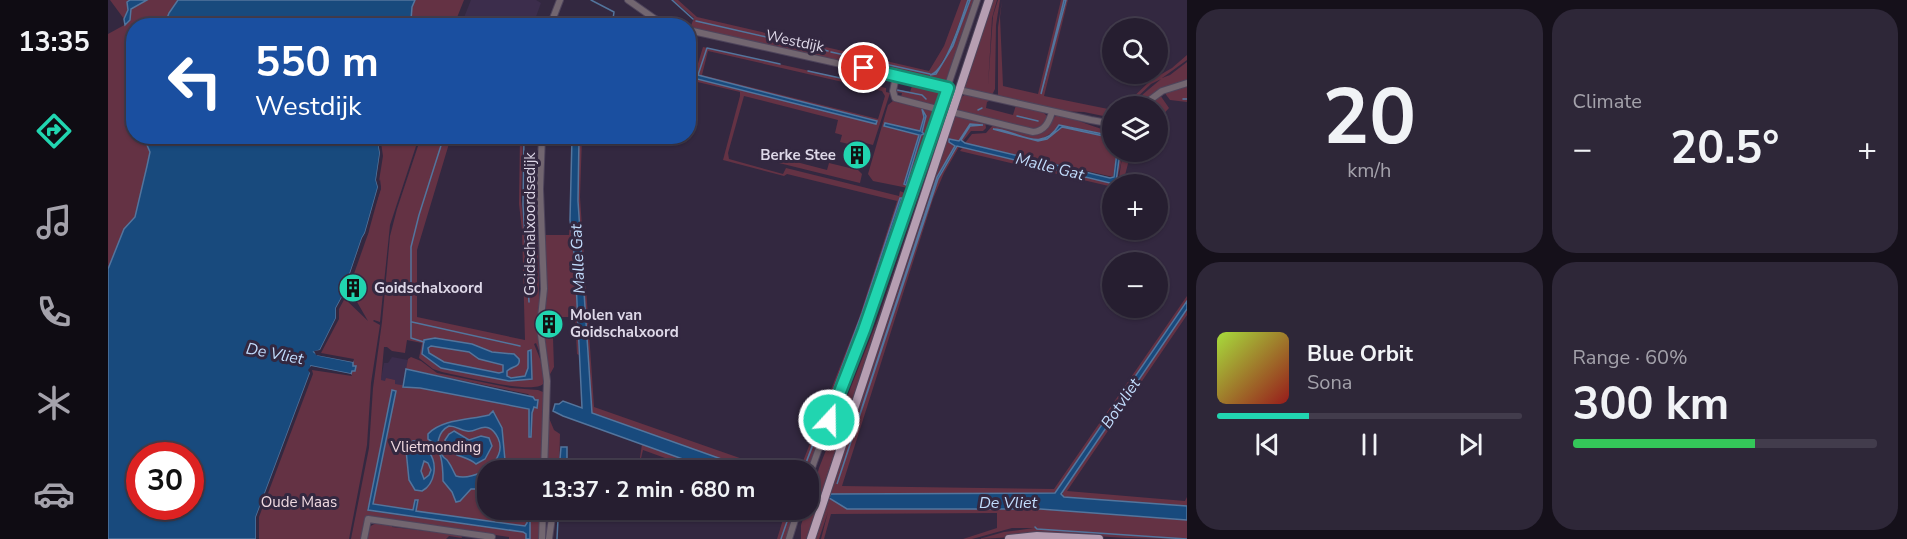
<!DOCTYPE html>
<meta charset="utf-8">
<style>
body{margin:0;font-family:"Nunito Sans",sans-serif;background:#2e2738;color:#f1f3f6;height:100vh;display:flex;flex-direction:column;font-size:22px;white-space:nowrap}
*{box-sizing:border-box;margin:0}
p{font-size:20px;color:#a4a2ab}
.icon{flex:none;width:33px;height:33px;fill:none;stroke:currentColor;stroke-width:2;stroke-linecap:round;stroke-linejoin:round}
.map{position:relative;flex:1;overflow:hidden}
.drawer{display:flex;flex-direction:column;gap:9px;padding:9px;background:#15101a;width:720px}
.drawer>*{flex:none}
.banner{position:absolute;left:18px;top:18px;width:570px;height:126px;border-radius:24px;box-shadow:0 2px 4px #0004,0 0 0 2px #423c4c;background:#1a4fa0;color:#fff;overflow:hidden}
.fabs{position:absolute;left:994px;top:18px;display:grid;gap:12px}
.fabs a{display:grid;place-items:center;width:66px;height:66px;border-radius:50%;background:#261e30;box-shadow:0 2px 4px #0004,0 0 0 2px #423c4c;font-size:30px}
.speed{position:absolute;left:18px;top:442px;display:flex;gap:12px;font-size:30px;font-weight:700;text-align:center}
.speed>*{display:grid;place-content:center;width:78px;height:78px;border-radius:50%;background:#261e30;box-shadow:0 2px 4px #0004,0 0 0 2px #423c4c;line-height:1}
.speed .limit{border:9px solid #d22;background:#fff;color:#111}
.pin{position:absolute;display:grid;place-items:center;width:51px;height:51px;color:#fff;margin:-26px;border:3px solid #fff;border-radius:50%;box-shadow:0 2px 6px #0007}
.me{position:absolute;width:66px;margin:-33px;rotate:21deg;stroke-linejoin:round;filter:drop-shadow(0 0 4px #0008)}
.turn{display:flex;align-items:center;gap:21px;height:126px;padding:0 30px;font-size:27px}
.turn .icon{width:78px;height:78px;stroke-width:2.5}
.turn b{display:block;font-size:42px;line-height:51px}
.big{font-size:45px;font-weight:700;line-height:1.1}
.drawer .tile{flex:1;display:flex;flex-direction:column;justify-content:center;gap:9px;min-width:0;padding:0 21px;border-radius:24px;background:#2e2738}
.drawer .dial{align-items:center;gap:0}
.dial b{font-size:78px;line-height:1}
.song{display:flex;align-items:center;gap:18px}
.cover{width:72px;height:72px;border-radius:9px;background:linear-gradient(135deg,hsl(80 70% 55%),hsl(0 70% 35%))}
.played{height:6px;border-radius:3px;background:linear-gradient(90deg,#21d5b0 30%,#423c4c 30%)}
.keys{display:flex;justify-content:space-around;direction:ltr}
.heat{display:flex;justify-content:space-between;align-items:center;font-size:33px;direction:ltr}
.charge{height:9px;border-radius:4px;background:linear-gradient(90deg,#34c759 60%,#423c4c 0)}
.drawer .tiles{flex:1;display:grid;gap:9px;grid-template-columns:repeat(2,1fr)}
.trip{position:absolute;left:369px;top:460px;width:342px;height:60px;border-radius:24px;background:#261e30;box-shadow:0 2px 4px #0004,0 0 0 2px #423c4c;font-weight:700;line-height:60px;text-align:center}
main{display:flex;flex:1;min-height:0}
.dock{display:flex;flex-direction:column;width:108px;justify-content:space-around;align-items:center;background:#0f0c13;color:#a4a2ab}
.dock .icon{width:42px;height:42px}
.dock .active{color:#21d5b0}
.dock b{font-size:27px;color:#f1f3f6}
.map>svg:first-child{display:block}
.built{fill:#3c2d4c}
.green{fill:#643244;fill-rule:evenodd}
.water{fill:#184a7d;stroke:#53759d;stroke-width:1.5;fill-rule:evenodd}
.pier{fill:#332840}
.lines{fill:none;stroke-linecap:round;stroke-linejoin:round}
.stream{stroke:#53759d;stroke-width:1.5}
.minor-casing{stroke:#4e445b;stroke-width:8}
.major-casing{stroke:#4e445b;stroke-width:10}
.minor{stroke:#726670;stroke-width:6}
.major{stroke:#b69eb2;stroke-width:8}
.route-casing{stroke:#158a72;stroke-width:15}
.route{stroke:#21d5b0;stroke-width:10}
.labels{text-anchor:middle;stroke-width:6;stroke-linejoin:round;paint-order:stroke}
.street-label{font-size:15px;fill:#ded8e8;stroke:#332840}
.poi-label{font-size:15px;font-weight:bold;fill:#ded8e8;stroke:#332840;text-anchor:start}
.park-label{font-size:15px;fill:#f0dae1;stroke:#332840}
.water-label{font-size:16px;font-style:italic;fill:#c1dcfc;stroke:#332840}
</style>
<main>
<nav class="dock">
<b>13:35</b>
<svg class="icon active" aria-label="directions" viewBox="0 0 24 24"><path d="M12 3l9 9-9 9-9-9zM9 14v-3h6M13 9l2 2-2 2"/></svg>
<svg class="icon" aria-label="music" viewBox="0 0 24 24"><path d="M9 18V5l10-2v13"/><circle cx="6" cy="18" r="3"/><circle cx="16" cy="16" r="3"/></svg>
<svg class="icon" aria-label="phone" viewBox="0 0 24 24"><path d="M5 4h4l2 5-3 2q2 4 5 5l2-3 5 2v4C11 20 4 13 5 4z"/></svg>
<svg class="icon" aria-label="climate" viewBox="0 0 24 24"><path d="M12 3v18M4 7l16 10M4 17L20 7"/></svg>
<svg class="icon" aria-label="car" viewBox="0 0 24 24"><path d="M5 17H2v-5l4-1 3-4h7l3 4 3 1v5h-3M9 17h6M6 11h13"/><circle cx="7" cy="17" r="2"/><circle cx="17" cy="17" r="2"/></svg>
</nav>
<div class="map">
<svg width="1079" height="539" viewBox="0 0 1079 539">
<rect width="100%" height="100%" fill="#332840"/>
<path class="built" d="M363,0H428L433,3L425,25H353Z
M284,357L300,360L295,387L272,384L276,363H280Z"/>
<path class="green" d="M2,0H22L19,2L20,10L16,19Z
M39,0H70L56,25L26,26V136L43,137L39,145L42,152L27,217L15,233L12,243L0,269V34L20,23L23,9Z
M286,0H356L346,25H308L309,24L282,19Z
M565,0H570L589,17L821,71L836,46L853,0H860L841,50L828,72L822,74H828L848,40L862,0H867L839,81L834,84L762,68V66L745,62L744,64L582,28L586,18Z
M883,0H889L884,18L880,86L885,16L890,0H892L888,25L887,89L884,95L857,89L856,87Z
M894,0L892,17L895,86L930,94L953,0H956L934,94L958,0H960L936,96L1005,110V118L976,112L949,111L892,98L890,96V27Z
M595,47L778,88V92L782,93L765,145L746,140L745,145L732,142L734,135L727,133L730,120L636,96L620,153L621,159L675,174L678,168L791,196L792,191L799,194L759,316L700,471L692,469L751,318L789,201L679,174L676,176L615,160L632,96V92L581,80V77L768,124L769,121L581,74V71L588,70ZM600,51L774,91L777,96L770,119L594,75Z
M1079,55V60L1054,78L1062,75L1079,62V82L1061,87L1031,106H1021L1053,79L1043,84L1020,106H1016L1043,80L1064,68Z
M805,83L834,90L832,106L793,97L794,93L787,92V89L802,92Z
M1079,85V102L1062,100L1056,92Z
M858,94L883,100L879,102L878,108L905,115L908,105L934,111L939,116L937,124L929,130L847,111L852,98Z
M1052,95L1061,108L1051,119L1056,125L1054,130L1050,128L1051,105L1037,106Z
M786,100L830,112L802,187L800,188L765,181L760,174L780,105ZM815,110L818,118L797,184L811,135L776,126L777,123L811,131L816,117Z
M833,112L835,113L760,333L716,441L701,486L707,466Z
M840,114L707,517L698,539H693V525L698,510H700L703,494L705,495L707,490H705L711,468L769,321Z
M846,115L877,122L878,128L875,131H863L855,141H853L862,126L875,125L862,124L851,141L841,140V142L847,146L829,177L729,485L830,179L849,146L1006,184L1012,152L1013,163L1008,184H1005V187L852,151L854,148L851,147L836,173L825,199L734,486L946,489L1079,296V301L947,493L725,494L723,499L739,509H932L1079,520V539L1018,538L956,534L871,539L896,532L926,528H904L864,539H855L889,528V513L723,514L716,539H713L720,512L711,539H706Z
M949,115C969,118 985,128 1005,132V136L959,126C947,127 941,137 930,140L939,139L954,127L1005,138V152H1009L1005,177L857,143L864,134L878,133L885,125L925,134Z
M269,137H311L282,225L272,322L266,320L265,321L272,325L263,383L259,445L241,539H143L145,522L200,373L235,297L260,321L241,288L260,234L273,187L272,179L268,189L272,154Z
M313,137H343L309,250V317L417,340L414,230L411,204L412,137H415L413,200L416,228H422L423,235H430L431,299L435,361L428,343L426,344C429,352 441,376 435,384C425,395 350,375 334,372L325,369L311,358L314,343L299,340L297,353L284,351L279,347H276L273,380L277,381L278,378L287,380V384C332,392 381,399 428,407L426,400L420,394L298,369L300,359L303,357L313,361L329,373L403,388L430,390L435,392V471H380V510H434L433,539H422V528L261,505L259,509L261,511L415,532L418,534V539H401V537L259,516L254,539H243L261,448L265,388L274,322L282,236L289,209Z
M471,137H474L472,197L486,407L669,471H647L484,413L470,201Z
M1015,152H1023L1016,179L1036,184H1022L1012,182V184H1010Z
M673,158L719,170L721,163L750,170L754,174L752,183L671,163Z
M462,220L467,261L471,355L469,354L467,317H442L439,315L436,302L438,266L437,235H461Z
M1079,309V315L959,491L1077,501L1079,497V506L954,497L955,492Z
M435,334H443L445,338L446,367L440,378Z
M441,418L446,430L452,434L451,471H442L438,455Z
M534,444L608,471H593L535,450L530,471Z
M678,510H688L679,539H669Z
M270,522L284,524V527L353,535L354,538L341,536L338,539H258L261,527Z"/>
<path class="water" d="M22,0H39L23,9L22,20L17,25L16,19L20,10L19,2Z
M70,0H307L304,7L303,20L311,22L308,26H56L61,13Z
M860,0H862L845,46L828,74L822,75C838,71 854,17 860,0Z
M956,0H958L933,94Z
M581,74L590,75L769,121L768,124L581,77Z
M814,109L818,116L814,132L816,134L813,135L798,185L796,184L811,135L776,126L777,123L812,131L816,117Z
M862,124L875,125L862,126L853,140L857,143L1002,178L1006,177L1009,152H1012L1008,182L1006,184L849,146L830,179L729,484L829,177L847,146L841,142V139L851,141Z
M951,125L1005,136V138L954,127L939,139L930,141L885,129C908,129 933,155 951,125Z
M43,137H269L272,153L268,180L270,187L257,233L254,238L234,297L228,308V318L212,350L206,352L210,355L245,362V366H248L247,371H244L243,374L203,366L202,373L148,517V539H0V269L16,229L27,217L39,166L42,152L39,145ZM32,456H82V507H32Z
M464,137H471L470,201L484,413L647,471H608L455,416L445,411L447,404H451L455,401L474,408L467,261L462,220Z
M792,198H794L756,314L696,468L754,313Z
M1079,301V309L953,494L956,497L1079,506V520L932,509H739L721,498L722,494H724L947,493Z
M327,338L364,344L384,352L406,354L411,359C413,367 404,366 399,371V376L403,378L417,376L420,368V351L423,350L424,379L401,381L333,368L314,354L316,340ZM323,346L361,352L371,359L395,365V372L391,373L336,362L321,353L320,348Z
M298,369L425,397L427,400H430L429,408L426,407L424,413L423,437H421V409L312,388L295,387Z
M284,390L288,391L265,504L305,510L307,500H310L308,511L417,526L419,523L420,510H422V539H418V534L415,532L260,510Z
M385,411L394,428L398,471H380L379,489H363L352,501L348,502L344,492L335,481C335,465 334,447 320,439V434C334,419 362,420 381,415ZM341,426C348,426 352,430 359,431C367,433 373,424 381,428C386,430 388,434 390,438C401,461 366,482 348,476C345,471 344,467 341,463C337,456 338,461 334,455C326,445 331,431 341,426Z
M346,431L361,440L373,436L381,438L384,446L377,459L368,464C357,454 339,458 337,440L341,434Z
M305,441H311C314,445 318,448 321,452C330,464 327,484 314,491L307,490L301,480L298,450L299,445ZM316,461L320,463L323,470L321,475L316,479L313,471Z
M453,447H459V465H454V471H451Z"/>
<path class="pier" d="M272,136L275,156L271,181L273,189L262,221L260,234L256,239L237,298L231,309V319L213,353L246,359L245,362L208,355L206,351L212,350L228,318V308L234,297L254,238L257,233L270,187L268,180L272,153L269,137Z
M203,366L243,374L244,376L204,370L205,374L151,517V539H148V517L202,373L200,370Z"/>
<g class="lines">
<path class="stream" d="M483,0L506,12L504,26
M564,0L585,19
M588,21L667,39
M670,40L704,47
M709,48L720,51
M723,52L822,74
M700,71L746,81
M590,75L599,48L672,64
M789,90L814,95L818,99
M1075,99H1079
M870,110L874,108
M909,116L930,121
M416,136L415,205L421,302
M304,322L412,346
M316,342L303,338V247L311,215L336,136
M450,510L472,512
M927,527L929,529L1079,539
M449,539L450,519
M673,539L683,510"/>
<g class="minor-casing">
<path id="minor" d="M520,0L547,19L564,26
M442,26L452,0
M580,30L840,88
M788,76L785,91L787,98L829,109
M851,90L983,120L1005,124
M1034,106L1054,91L1079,83
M848,113L925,132C937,131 941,122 944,112
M434,136L432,189L436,289L432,327L439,381L436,471
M700,479L721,420L760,320L869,0
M256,539L260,519L384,537L383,539
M434,539L435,510
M441,539L445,510
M681,539L690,510"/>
</g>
<g class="major-casing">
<path id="major" d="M703,539L881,0
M901,539L929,536L991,539"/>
</g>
<use href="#minor" class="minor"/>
<use href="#major" class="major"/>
</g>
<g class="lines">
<g class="route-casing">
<path id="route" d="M721,420L756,330L840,88L756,68"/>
</g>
<use href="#route" class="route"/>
</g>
<defs>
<g id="building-disc" transform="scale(1.5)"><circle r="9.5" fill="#21d5b0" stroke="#332840"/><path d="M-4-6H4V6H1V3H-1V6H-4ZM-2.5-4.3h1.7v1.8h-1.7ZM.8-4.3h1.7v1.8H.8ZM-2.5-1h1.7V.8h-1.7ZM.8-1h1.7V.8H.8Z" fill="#111"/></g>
</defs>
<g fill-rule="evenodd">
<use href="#building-disc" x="749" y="155"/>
<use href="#building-disc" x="245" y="288"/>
<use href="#building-disc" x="441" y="324"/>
</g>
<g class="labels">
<g class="street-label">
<text transform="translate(687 41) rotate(12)" y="5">Westdijk</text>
<text transform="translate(422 224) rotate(-90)" y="5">Goidschalxoordsedijk</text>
</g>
<g class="poi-label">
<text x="728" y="160" text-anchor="end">Berke Stee</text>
<text x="266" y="293">Goidschalxoord</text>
<text x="462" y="320">Molen van<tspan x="462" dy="17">Goidschalxoord</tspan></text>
</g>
<g class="park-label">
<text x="328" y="452">Vlietmonding</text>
<text x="191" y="507">Oude Maas</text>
</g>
<g class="water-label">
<text transform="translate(942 166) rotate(14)" y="6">Malle Gat</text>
<text transform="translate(469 259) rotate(-93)" y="6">Malle Gat</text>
<text transform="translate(167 353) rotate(11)" y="6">De Vliet</text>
<text transform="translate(1012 403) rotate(-56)" y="6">Botvliet</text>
<text x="900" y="508">De Vliet</text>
</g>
</g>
</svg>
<div class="fabs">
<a><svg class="icon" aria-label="search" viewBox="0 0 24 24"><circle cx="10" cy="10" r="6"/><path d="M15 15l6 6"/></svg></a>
<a><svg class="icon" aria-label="layers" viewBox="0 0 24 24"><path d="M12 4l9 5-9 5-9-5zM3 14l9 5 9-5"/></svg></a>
<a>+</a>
<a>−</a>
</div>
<div class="speed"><div class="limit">30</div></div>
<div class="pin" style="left:756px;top:68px;background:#d93025"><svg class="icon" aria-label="arrive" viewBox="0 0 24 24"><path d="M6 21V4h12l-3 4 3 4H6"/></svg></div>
<svg class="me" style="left:721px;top:420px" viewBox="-20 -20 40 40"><circle r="17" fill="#21d5b0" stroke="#fff" stroke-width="3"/><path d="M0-11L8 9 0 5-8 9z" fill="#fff"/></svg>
<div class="trip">13:37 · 2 min · 680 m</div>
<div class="banner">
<div class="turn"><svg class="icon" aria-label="left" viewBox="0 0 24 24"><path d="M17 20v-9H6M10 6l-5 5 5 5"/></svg><div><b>550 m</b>Westdijk</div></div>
</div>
</div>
<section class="drawer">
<div class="tiles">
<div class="tile dial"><b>20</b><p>km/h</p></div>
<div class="tile"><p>Climate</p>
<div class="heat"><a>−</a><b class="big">20.5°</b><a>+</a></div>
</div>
<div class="tile">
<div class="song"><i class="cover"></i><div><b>Blue Orbit</b><p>Sona</p></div></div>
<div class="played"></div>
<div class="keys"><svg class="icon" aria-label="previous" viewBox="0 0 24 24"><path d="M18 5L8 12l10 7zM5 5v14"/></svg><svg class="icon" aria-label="pause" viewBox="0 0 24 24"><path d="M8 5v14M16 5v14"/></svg><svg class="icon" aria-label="next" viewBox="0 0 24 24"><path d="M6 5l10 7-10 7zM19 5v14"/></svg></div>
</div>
<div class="tile"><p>Range · 60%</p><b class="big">300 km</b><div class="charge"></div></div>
</div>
</section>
</main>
